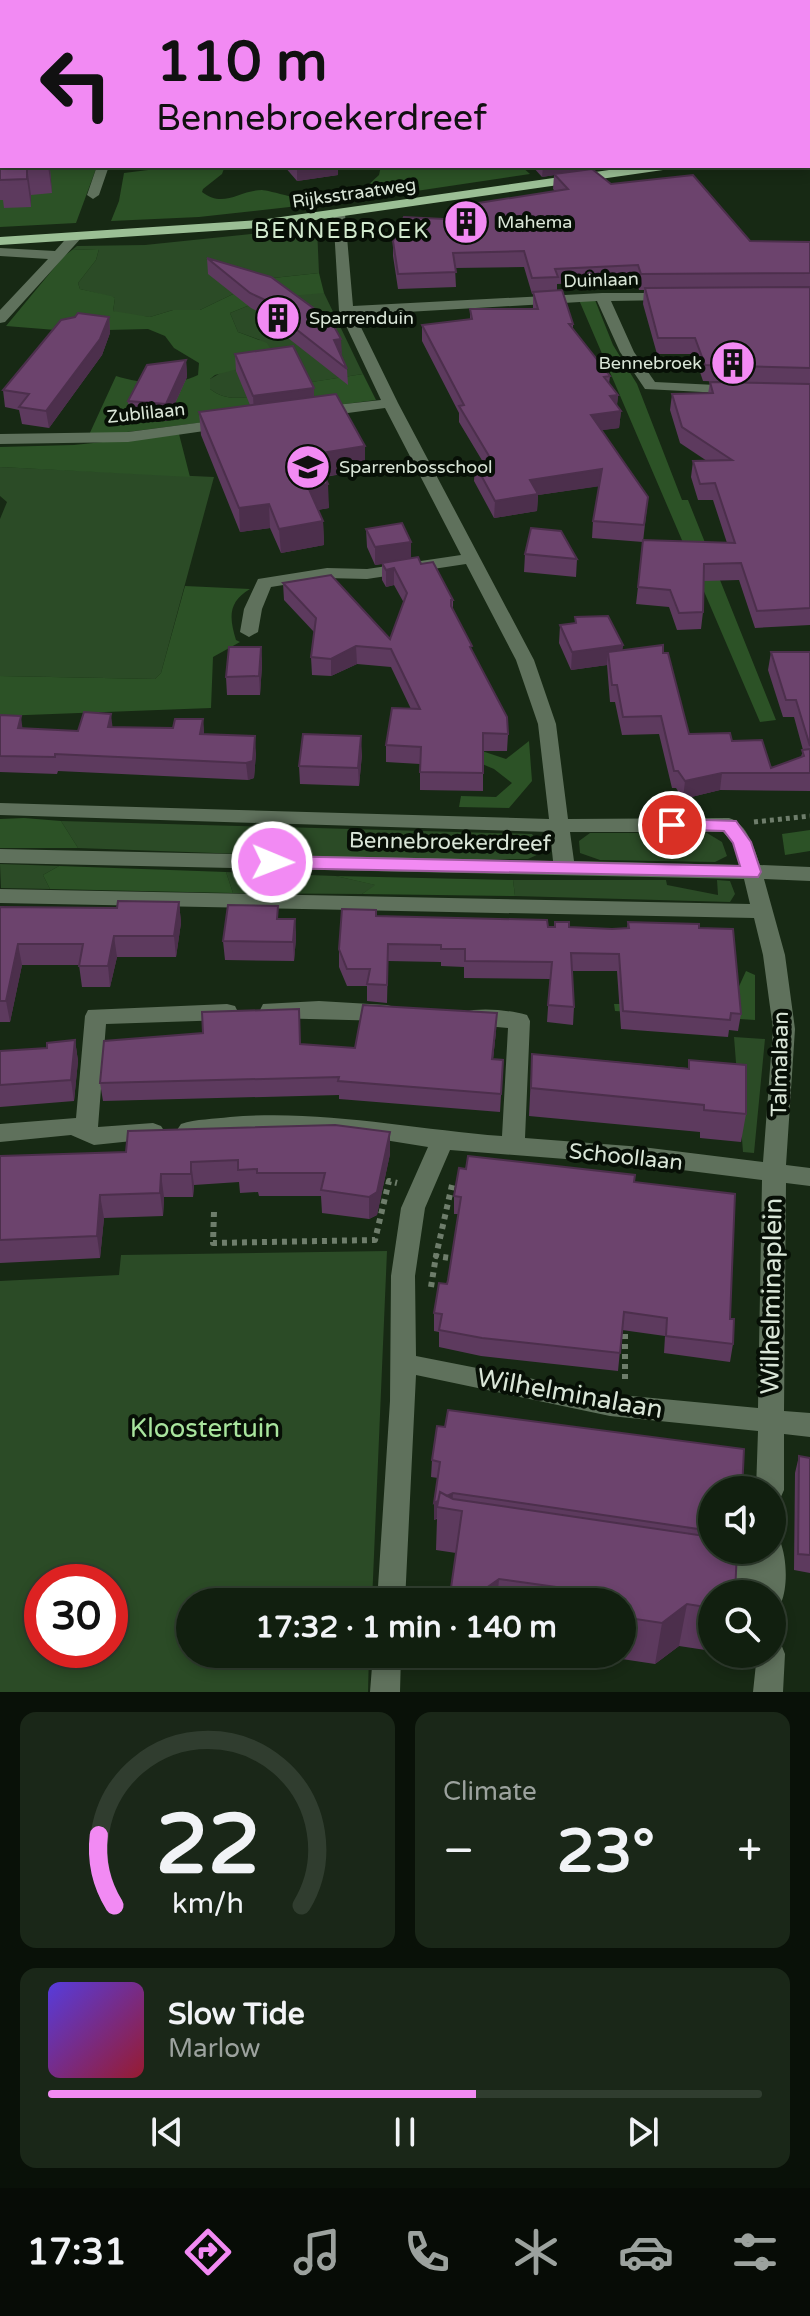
<!DOCTYPE html>
<meta charset="utf-8">
<style>
body{margin:0;font-family:"Varela Round",sans-serif;background:#1a2718;color:#f1f3f6;height:100vh;display:flex;flex-direction:column;font-size:30px;white-space:nowrap}
*{box-sizing:border-box;margin:0}
p{font-size:26px;color:#9ca29e}
.icon{flex:none;width:44px;height:44px;fill:none;stroke:currentColor;stroke-width:2;stroke-linecap:round;stroke-linejoin:round}
.map{position:relative;height:1692px;overflow:hidden}
.drawer{display:flex;flex-direction:column;gap:20px;padding:20px;background:#091108;flex:1}
.drawer>*{flex:none}
.hud{position:absolute;left:0px;top:0px;width:810px;height:168px;box-shadow:0 4px 12px #0003,0 0 0 2px #303d2f;background:#f28af3;color:#111;overflow:hidden}
.tools{position:absolute;left:698px;top:1476px;display:grid;gap:16px}
.tools a{display:grid;place-items:center;width:88px;height:88px;border-radius:50%;background:#111f0f;box-shadow:0 4px 12px #0003,0 0 0 2px #303d2f;font-size:40px}
.speed{position:absolute;left:24px;top:1564px;display:flex;gap:16px;font-size:40px;font-weight:700;text-align:center}
.speed>*{display:grid;place-content:center;width:104px;height:104px;border-radius:50%;background:#111f0f;box-shadow:0 4px 12px #0003,0 0 0 2px #303d2f;line-height:1}
.speed .limit{border:12px solid #d22;background:#fff;color:#111}
.pin{position:absolute;display:grid;place-items:center;width:68px;height:68px;color:#fff;margin:-34px;border:4px solid #fff;border-radius:50%;box-shadow:0 2px 8px #0007}
.me{position:absolute;width:88px;margin:-44px;rotate:91deg;stroke-linejoin:round;filter:drop-shadow(0 0 6px #0008)}
.turn{display:flex;align-items:center;gap:28px;height:168px;padding:0 24px;font-size:36px}
.turn .icon{width:104px;height:104px;stroke-width:2.5}
.turn b{display:block;font-size:56px;line-height:68px}
.big{font-size:60px;font-weight:800;line-height:1.1}
.drawer .card{flex:1;display:flex;flex-direction:column;justify-content:center;gap:12px;min-width:0;padding:0 28px;border-radius:16px;background:#1a2718}
.drawer .dial{align-items:center;gap:0}
.dial svg{height:208px;overflow:visible;fill:none;stroke:#303d2f;stroke-width:7;stroke-linecap:round;text-anchor:middle}
.dial text{fill:#f1f3f6;stroke:none}
.song{display:flex;align-items:center;gap:24px}
.cover{width:96px;height:96px;border-radius:12px;background:linear-gradient(135deg,hsl(250 70% 55%),hsl(350 70% 35%))}
.played{height:8px;border-radius:4px;background:linear-gradient(90deg,#f28af3 60%,#303d2f 60%)}
.keys{display:flex;justify-content:space-around;direction:ltr}
.heat{display:flex;justify-content:space-between;align-items:center;font-size:44px;direction:ltr}
.drawer .tiles{flex:1;display:grid;gap:20px;grid-template-columns:1fr 1fr}
.card:last-child{grid-column:span 2}
.trip{position:absolute;left:176px;top:1588px;width:460px;height:80px;border-radius:40px;background:#111f0f;box-shadow:0 4px 12px #0003,0 0 0 2px #303d2f;font-weight:800;line-height:80px;text-align:center}
.dock{display:flex;height:128px;justify-content:space-around;align-items:center;background:#070c06;color:#9ca29e}
.dock .icon{width:56px;height:56px}
.dock .active{color:#f28af3}
.dock b{font-size:36px;color:#f1f3f6}
.map>svg:first-child{display:block}
.green{fill:#2b4b26;fill-rule:evenodd}
.forest{fill:#2c5226}
.lines{fill:none;stroke-linecap:round;stroke-linejoin:round}
.path-far1{stroke:#6e7d6b;stroke-width:5;stroke-dasharray:4 4;stroke-linecap:butt}
.path{stroke:#6e7d6b;stroke-width:6;stroke-dasharray:5 5;stroke-linecap:butt}
.minor{fill:#5f715c;fill-rule:evenodd}
.major{fill:#9bbf95;fill-rule:evenodd}
.wall{fill:#5d3a5e}
.shaded-wall{fill:#4c2f4c}
.building{fill:#6c436d;stroke:#4c2f4c;stroke-width:2}
.route{fill:#f28af3;stroke:#9d5a9e;stroke-width:2}
.labels{text-anchor:middle;stroke-width:8;stroke-linejoin:round;paint-order:stroke}
.far-street-label{font-size:18px;fill:#dae6d8;stroke:#070f06}
.far-poi-label{font-size:18px;fill:#dae6d8;stroke:#070f06;text-anchor:start}
.far-quarter-label{font-size:22px;letter-spacing:2px;fill:#d2e9ce;stroke:#070f06}
.street-label{font-size:22px;fill:#dae6d8;stroke:#070f06}
.near-street-label{font-size:26px;fill:#dae6d8;stroke:#070f06}
.near-park-label{font-size:26px;fill:#a8e49d;stroke:#070f06}
</style>
<div class="map">
<svg width="810" height="1692" viewBox="0 0 810 1692">
<rect width="100%" height="100%" fill="#172914"/>
<path class="green" d="M317,227L319,273L264,279L200,310H173L150,317L120,314L113,311L115,298L80,289L78,283L96,260L99,249L72,250L77,246L145,245Z
M300,293H324L363,374L306,383L314,404C307,401 298,396 291,394C264,388 235,409 210,389V379L224,371L260,340L238,332L230,313L267,298Z
M0,467L214,477L161,673L155,679L0,676V519L7,502L0,496Z
M61,821L532,834L539,844V854L528,859H380L78,848Z
M590,833H707L722,842L727,856L715,862L600,860L580,853L579,841Z
M0,864L59,866L43,875L50,889L1,888Z
M226,872L336,876L376,885L362,894L233,893Z
M513,880H666L667,885L718,895L717,880L730,881L735,894L730,902L515,896Z
M734,1037L765,1039L754,1153L743,1152Z
M387,1251L372,1602H190V1654H369L368,1692H0V1281L119,1275L121,1255ZM42,1582H110V1650H42Z"/>
<path class="forest" d="M0,127L2,166H97L76,223L0,227Z
M180,166H225L222,174L203,189L202,192C224,209 239,190 262,190C267,190 312,202 316,204L199,217L111,221L119,201L124,173Z
M381,166H521L530,174L376,197L367,186L379,175Z
M99,249L96,260L78,283L80,289L111,296L115,298L113,311L150,317L173,310H200L264,279L319,273L324,293L267,298L230,313L238,332L267,343L271,350L258,364L215,375L210,379V389C235,409 263,388 290,394C298,395 307,400 314,403L305,383L363,374L376,400L88,437L116,376C141,384 173,387 198,375L199,363L174,348L165,336L148,329L68,331L6,326L64,256L72,250Z
M579,300H595L613,345L637,384L682,500H688L776,720L760,722Z
M179,434L190,477L0,467V447L74,445Z
M185,586L250,589C228,602 229,617 236,640L240,642L213,657L211,708L0,716V676L155,679L161,673Z
M529,741L532,781L509,808L459,807L461,796L496,797L512,783L494,769L451,751L458,743L506,759Z
M24,818L61,821L78,848H0V819Z
M810,830V851L785,855L782,834Z
M59,866L226,872L233,893L50,889L43,875Z
M336,876L513,880L515,896L362,894L375,885Z
M746,971L755,975V1020L615,1011L614,1004H731Z"/>
<g class="lines">
<path class="path-far1" d="M754,822L810,816"/>
<path class="path" d="M452,1185L436,1256L457,1259
M214,1212L213,1243L375,1240L389,1181L397,1183
M431,1287L436,1256
M625,1324V1382"/>
<path class="minor" d="M401,0H411L412,2H402Z
M0,27H2V39H0Z
M808,36H810V42H808Z
M97,166H109L99,195L93,199L87,195Z
M333,211L345,214L353,306L602,293H675L677,296L670,300L611,301L634,352L655,382L736,386L744,391L741,394L645,389L620,352L597,301L355,315L398,403L534,660L556,724L568,819L729,818C748,824 754,849 760,865L810,867V881L764,879L785,955L795,1029L786,1165L810,1168V1186L786,1183L784,1411L810,1413V1437L784,1434V1490L780,1499L772,1501V1490H756L758,1431L610,1416L416,1375L405,1602H377L390,1401L391,1276L401,1208L428,1147L372,1138L263,1132L189,1139L181,1136L177,1130L181,1124C196,1119 214,1119 230,1117C321,1109 411,1129 502,1136L508,1028L463,1024L460,1018L463,1012C481,1007 509,1010 527,1015L530,1021L525,1138L642,1147L763,1162L773,1029L763,955L754,918L0,903V889L750,904L744,879L0,863V849L553,861L550,832L0,815V803L549,819L538,724L516,660L466,564L367,579L327,578L271,587L262,609L258,632L249,637L240,632L244,609L258,579L327,568L367,569L461,555L385,408L318,417L310,412L318,407L381,400L339,311ZM570,832H723L733,843L740,865L574,861ZM450,1150L642,1165L762,1180L758,1408L610,1394L416,1356L415,1276L425,1208Z
M71,233L83,236L5,322L0,323V310L48,259L0,256V248L55,251Z
M227,419L232,421V427L128,442L0,444V434L128,432Z
M319,1001L387,1005L395,1007L398,1013L395,1019L387,1021L271,1018L263,1016L260,1010L263,1004Z
M227,1004L235,1006L238,1012L235,1018L227,1020L106,1024L98,1127L153,1123L161,1126L165,1132L161,1138L94,1145L71,1135L0,1142V1124L76,1118L85,1016L88,1010Z
M772,1538L780,1541C787,1558 788,1587 781,1603L772,1607V1594H757V1584L701,1573L697,1564L701,1555L711,1551L756,1558V1550H772Z
M772,1641L781,1644L785,1654L783,1692H753L757,1654H772Z
M373,1654H401L400,1692H370Z"/>
<path class="major" d="M808,136H810V144H808Z
M637,166H669L663,170L260,228L0,245V237L260,220Z"/>
</g>
<path class="wall" d="M428,0H810V16H808V2H429Z
M0,120L64,166L50,169L52,193L31,195V207L4,208L3,200H0Z
M284,166H338V175L297,181Z
M532,166H580V171L750,241L810,242V384L703,381L694,354H657L643,304L644,290H639L637,281L557,284V291L573,324V329L610,376L609,384L618,395L617,406L621,411L619,428L601,430L648,497L643,542L592,538L593,521L599,486L538,495L537,511L494,518L474,481L475,464L483,462L459,422V413L422,341V325L470,319V309H533V294H532L524,267L455,268L456,287L398,289L393,256V241L453,220V207L555,191L553,189L554,175L542,177Z
M207,258L271,277L347,369L348,385L265,320V315L251,308L208,274Z
M109,317L110,333L102,355L49,428L22,424L19,410L5,407L3,390Z
M235,354L314,397L365,470L325,477L329,508L318,510L323,521L324,545L281,553L270,528L240,532L201,435L199,412L250,405L236,371Z
M186,360L187,377L167,421L130,418L128,401Z
M710,382L810,384V625L755,628L739,580L704,581L703,612L701,629L677,630L669,607L636,604L638,587L727,543L713,500H698L691,477L693,461H707L680,443L670,410L672,394H708Z
M366,529L421,564L453,600V610L508,734L507,751H483V791L420,790V764L386,762V745L411,709L391,667L357,664L331,676L312,675L311,657L314,632L284,600L283,583L390,639L404,603L394,585L386,587L382,580V564L375,565L367,547Z
M525,554L577,559L576,577L524,572Z
M560,625L623,645L622,650L663,653L689,734L732,741L771,768L801,757L803,750L794,717H783L768,670L771,652H810V791L720,790L683,799L676,788H672L659,734L622,735L615,702H610L607,665L571,670L559,643Z
M261,647L262,665L260,695H227L226,677Z
M0,715L23,729L78,731L113,727L173,728L203,719L204,735L256,753L254,778L248,780L58,771L57,774L0,772Z
M362,754L359,786L300,784L299,766Z
M179,902L181,923L176,957H117L110,987H82L79,965H22L10,1022H0V907L117,908Z
M376,916L548,927L612,929L627,928L628,922L699,928L741,1014L738,1031L729,1030L728,1037L621,1029L617,971H572L574,1007L573,1025L547,1022L550,979L464,978V967L441,966V962L388,961L387,1003L367,1001V986H347L339,967V949Z
M279,919H295L296,938L294,961L225,960L223,941Z
M496,1031L493,1060H503L500,1112L339,1099V1095L103,1101L100,1083L300,1044L355,1048Z
M75,1040L78,1061L74,1101L0,1107V1051L47,1048Z
M532,1054L688,1068L689,1060L746,1114L741,1142L700,1138V1132L529,1116Z
M390,1154L377,1215L369,1219L322,1213L321,1196H259L258,1192L240,1193L239,1182L194,1185L193,1197H164L163,1216L104,1218L100,1258L0,1263V1156Z
M634,1182L730,1319L733,1344L730,1362L664,1353L665,1336L622,1330L618,1371L481,1356L439,1347V1332L434,1331V1313L447,1284L459,1214H454V1196Z
M799,1456L810,1458V1573L794,1570L795,1473Z
M432,1460L712,1490V1550H738L712,1594V1651L679,1646L655,1664L615,1658L611,1654H622V1602H450L456,1553L436,1550L437,1519L434,1520L438,1478L431,1477Z"/>
<path class="shaded-wall" d="M265,0H284V2H262Z
M810,1V16H808V2Z
M0,10H2V25H0Z
M808,108H810V126H808Z
M48,166H64L50,169L52,193Z
M297,166H338V175L297,181Z
M543,166H580V171L542,177Z
M27,167L31,195V207L27,179Z
M109,317L110,333L102,355L49,428L46,411Z
M341,339L342,355L334,340Z
M186,360L187,377L167,421L166,404Z
M314,388V405L254,413L253,396Z
M618,395L616,412L621,411L619,428L589,432L591,415L610,396Z
M365,446V470L316,478L315,454Z
M602,469L601,486L538,495L537,511L494,518L495,501L530,480Z
M328,484L329,508L309,511L308,487Z
M269,504L270,528L240,532L239,508Z
M323,521L324,545L281,553L279,529Z
M411,542V559L375,565V547Z
M394,568V585L386,587V570Z
M623,645L621,663L608,652L607,665L571,670L572,652Z
M356,646L357,664L331,676V659Z
M261,647L262,665L260,695L259,676Z
M111,714L113,731L108,727Z
M21,716L23,733L18,728Z
M203,719L204,736L200,734Z
M255,736L256,753L254,778L248,780L246,763Z
M361,736L362,754L359,786L358,768Z
M722,773L720,790L683,799L685,781Z
M179,902L181,923L176,957L174,936Z
M295,919L296,938L294,961L293,942Z
M114,936L117,957L110,987L108,966Z
M18,944L22,965L10,1022L6,1001Z
M497,1013L496,1031L491,1077L492,1059Z
M75,1040L78,1061L74,1101L71,1080Z
M390,1132V1154L377,1215L369,1219V1197Z
M191,1162L194,1185L193,1197L191,1174Z
M161,1174L164,1197L163,1216L160,1193Z
M100,1195L104,1218L100,1258L97,1236Z
M453,1493L452,1510L437,1507V1518L434,1520V1503Z
M499,1579L497,1602H472V1598Z
M687,1604L679,1646L655,1664L662,1623Z"/>
<path class="building" d="M0,0H91L72,2H2V10H0Z
M97,0H265L262,2H98Z
M277,0H398V2H276Z
M436,0H563L535,2H437Z
M580,0H810V1L581,2Z
M808,49H810V64L808,62Z
M808,71H810V108H808Z
M0,120H2V166H48L27,167V179L0,180Z
M592,169L611,184L693,175L750,241L810,242V273L641,274L638,265L555,269L558,277L532,278L524,251L453,253L456,272L398,274L393,241L404,217L464,220L453,207L568,189L554,174Z
M207,258L271,277L331,321L341,339L334,340L347,369L264,304L276,305L250,293Z
M810,287V368L705,365L695,338H658L645,288Z
M562,290L573,324H569L610,376L604,377L618,395L610,396L621,411L591,415L648,497L644,525L593,521L602,469L530,480L538,494L495,501L475,464L492,461L459,406L464,405L422,325L472,319L470,309H538L533,292Z
M78,313L109,317L100,339L46,411L19,407L29,394L3,390L61,320L75,317Z
M293,346L314,388L253,396L235,354Z
M186,360L166,404L128,401L147,365Z
M710,382L810,384V608L757,611L741,563L704,564L703,612L679,613L670,590L638,587L643,540L735,543L715,483L700,484L693,461L732,460L682,427L672,394L713,393Z
M336,394L365,446L315,454L328,484L308,487L323,521L279,529L269,504L239,508L199,412Z
M402,523L411,542L375,547L366,529Z
M531,528L561,531L577,559L525,554Z
M418,557L421,564L433,562L453,600H451V606L472,646L470,647L507,717L508,734L483,733V773L420,772L421,747L386,745L392,708L420,709L391,649L356,646L331,659L311,657L316,618L283,583L331,575L390,639L407,593L394,568L386,570L382,563Z
M608,616L623,645L572,652L560,625L576,623L575,617Z
M663,645V653H668L689,734L730,733L732,741L762,740L771,768L804,756L802,750L810,749V773H722L685,781L678,771H674L661,716L623,717L617,685H612L608,652Z
M229,647H261L259,676L226,677Z
M771,652H810V746L796,700H786Z
M84,712L111,714L108,727L173,728L175,719H203L200,734L255,736L253,761L246,763L55,754V757L0,756V715L21,716L18,728L78,731Z
M303,734L361,736L358,768L299,766Z
M118,901L179,902L174,936H114L108,966H79L83,944H18L6,1001H0V907L117,908Z
M228,905L278,906L277,919H295L293,942L223,941Z
M342,909L376,910V916L547,920L548,927H555V922H569V927L612,929L629,928L628,922L699,924V928L733,929L741,1014L731,1013L730,1020L623,1011L619,954L571,953L574,1007L548,1005L552,962L465,961V949H441V945L388,944L387,985L367,984L370,969H347L339,949Z
M363,1005L497,1013L492,1059L503,1060L501,1094L338,1081L339,1077L100,1083L104,1041L203,1033L202,1012L299,1009L300,1044L355,1048Z
M75,1040L71,1080L0,1085V1051L47,1048V1043Z
M532,1054L689,1069V1060L746,1065V1114L704,1110V1105L531,1088Z
M335,1125L390,1132L377,1192L369,1197L321,1190L325,1173H257V1169L238,1170V1160L191,1162V1174H161L160,1193L100,1195L97,1236L0,1240V1156L126,1152L128,1131Z
M468,1156L635,1175L634,1182L735,1194L730,1319H734L733,1344L666,1336L667,1318L624,1312L620,1353L482,1338L439,1330L442,1314L434,1313L439,1283L447,1284L448,1280L461,1197L454,1196L459,1168L466,1169Z
M448,1410L744,1449L742,1490H712V1531L453,1493L447,1496L440,1492L438,1501L434,1503L440,1462L432,1460L437,1426L445,1427Z
M799,1456L810,1458V1555L798,1554Z
M440,1492L453,1499L712,1537V1550H737L735,1594H712V1608L687,1604L662,1623L622,1617V1602H607L599,1593L499,1579L472,1598L450,1595L462,1511L437,1507Z"/>
<path class="route" d="M672,819L736,821L751,842L761,872L758,877L272,868L263,862L272,856L740,866L733,843L724,831L666,829L663,825L666,821Z"/>
<defs>
<g id="building-disc" transform="scale(2.3)"><circle r="9.5" fill="#f28af3" stroke="#070f06"/><path d="M-4-6H4V6H1V3H-1V6H-4ZM-2.5-4.3h1.7v1.8h-1.7ZM.8-4.3h1.7v1.8H.8ZM-2.5-1h1.7V.8h-1.7ZM.8-1h1.7V.8H.8Z" fill="#111"/></g>
<g id="school-disc" transform="scale(2.3)"><circle r="9.5" fill="#f28af3" stroke="#070f06"/><path d="M0-5L7-2L0 1L-7-2ZM-4 1L0 2.5L4 1V4Q0 6-4 4Z" fill="#111"/></g>
</defs>
<g fill-rule="evenodd">
<use href="#building-disc" x="466" y="222"/>
<use href="#building-disc" x="278" y="318"/>
<use href="#building-disc" x="733" y="363"/>
<use href="#school-disc" x="308" y="467"/>
</g>
<g class="labels">
<g class="far-street-label">
<text transform="translate(354 193) rotate(-8)" y="6">Rijksstraatweg</text>
<text transform="translate(601 280) rotate(-2)" y="6">Duinlaan</text>
<text transform="translate(146 413) rotate(-6)" y="6">Zublilaan</text>
</g>
<g class="far-poi-label">
<text x="497" y="228">Mahema</text>
<text x="309" y="324">Sparrenduin</text>
<text x="702" y="369" text-anchor="end">Bennebroek</text>
<text x="339" y="473">Sparrenbosschool</text>
</g>
<g class="far-quarter-label">
<text x="342" y="238">BENNEBROEK</text>
</g>
<g class="street-label">
<text transform="translate(450 841) rotate(1)" y="8">Bennebroekerdreef</text>
<text transform="translate(779 1064) rotate(-89)" y="8">Talmalaan</text>
<text transform="translate(626 1156) rotate(6)" y="8">Schoollaan</text>
</g>
<g class="near-street-label">
<text transform="translate(771 1296) rotate(-89)" y="9">Wilhelminaplein</text>
<text transform="translate(570 1393) rotate(10)" y="9">Wilhelminalaan</text>
</g>
<g class="near-park-label">
<text x="205" y="1437">Kloostertuin</text>
</g>
</g>
</svg>
<div class="tools">
<a><svg class="icon" aria-label="sound" viewBox="0 0 24 24"><path d="M4 9h4l5-4v14l-5-4H4zM17 9q2 3 0 6"/></svg></a>
<a><svg class="icon" aria-label="search" viewBox="0 0 24 24"><circle cx="10" cy="10" r="6"/><path d="M15 15l6 6"/></svg></a>
</div>
<div class="speed"><div class="limit">30</div></div>
<div class="pin" style="left:672px;top:825px;background:#d93025"><svg class="icon" aria-label="arrive" viewBox="0 0 24 24"><path d="M6 21V4h12l-3 4 3 4H6"/></svg></div>
<svg class="me" style="left:272px;top:862px" viewBox="-20 -20 40 40"><circle r="17" fill="#f28af3" stroke="#fff" stroke-width="3"/><path d="M0-11L8 9 0 5-8 9z" fill="#fff"/></svg>
<div class="trip">17:32 · 1 min · 140 m</div>
<div class="hud">
<div class="turn"><svg class="icon" aria-label="left" viewBox="0 0 24 24"><path d="M17 20v-9H6M10 6l-5 5 5 5"/></svg><div><b>110 m</b>Bennebroekerdreef</div></div>
</div>
</div>
<section class="drawer">
<div class="tiles">
<div class="card dial"><svg viewBox="0 0 100 80">
<path d="M14 69A42 42 0 1 1 86 69"/>
<path d="M14 69A42 42 0 0 1 8 42" stroke="#f28af3"/>
<text x="50" y="56" font-size="32" font-weight="700">22</text>
<text x="50" y="72" font-size="11">km/h</text>
</svg></div>
<div class="card"><p>Climate</p>
<div class="heat"><a>−</a><b class="big">23°</b><a>+</a></div>
</div>
<div class="card">
<div class="song"><i class="cover"></i><div><b>Slow Tide</b><p>Marlow</p></div></div>
<div class="played"></div>
<div class="keys"><svg class="icon" aria-label="previous" viewBox="0 0 24 24"><path d="M18 5L8 12l10 7zM5 5v14"/></svg><svg class="icon" aria-label="pause" viewBox="0 0 24 24"><path d="M8 5v14M16 5v14"/></svg><svg class="icon" aria-label="next" viewBox="0 0 24 24"><path d="M6 5l10 7-10 7zM19 5v14"/></svg></div>
</div>
</div>
</section>
<nav class="dock">
<b>17:31</b>
<svg class="icon active" aria-label="directions" viewBox="0 0 24 24"><path d="M12 3l9 9-9 9-9-9zM9 14v-3h6M13 9l2 2-2 2"/></svg>
<svg class="icon" aria-label="music" viewBox="0 0 24 24"><path d="M9 18V5l10-2v13"/><circle cx="6" cy="18" r="3"/><circle cx="16" cy="16" r="3"/></svg>
<svg class="icon" aria-label="phone" viewBox="0 0 24 24"><path d="M5 4h4l2 5-3 2q2 4 5 5l2-3 5 2v4C11 20 4 13 5 4z"/></svg>
<svg class="icon" aria-label="climate" viewBox="0 0 24 24"><path d="M12 3v18M4 7l16 10M4 17L20 7"/></svg>
<svg class="icon" aria-label="car" viewBox="0 0 24 24"><path d="M5 17H2v-5l4-1 3-4h7l3 4 3 1v5h-3M9 17h6M6 11h13"/><circle cx="7" cy="17" r="2"/><circle cx="17" cy="17" r="2"/></svg>
<svg class="icon" aria-label="filters" viewBox="0 0 24 24"><path d="M4 7h16M4 17h16"/><circle cx="9" cy="7" r="2"/><circle cx="15" cy="17" r="2"/></svg>
</nav>
